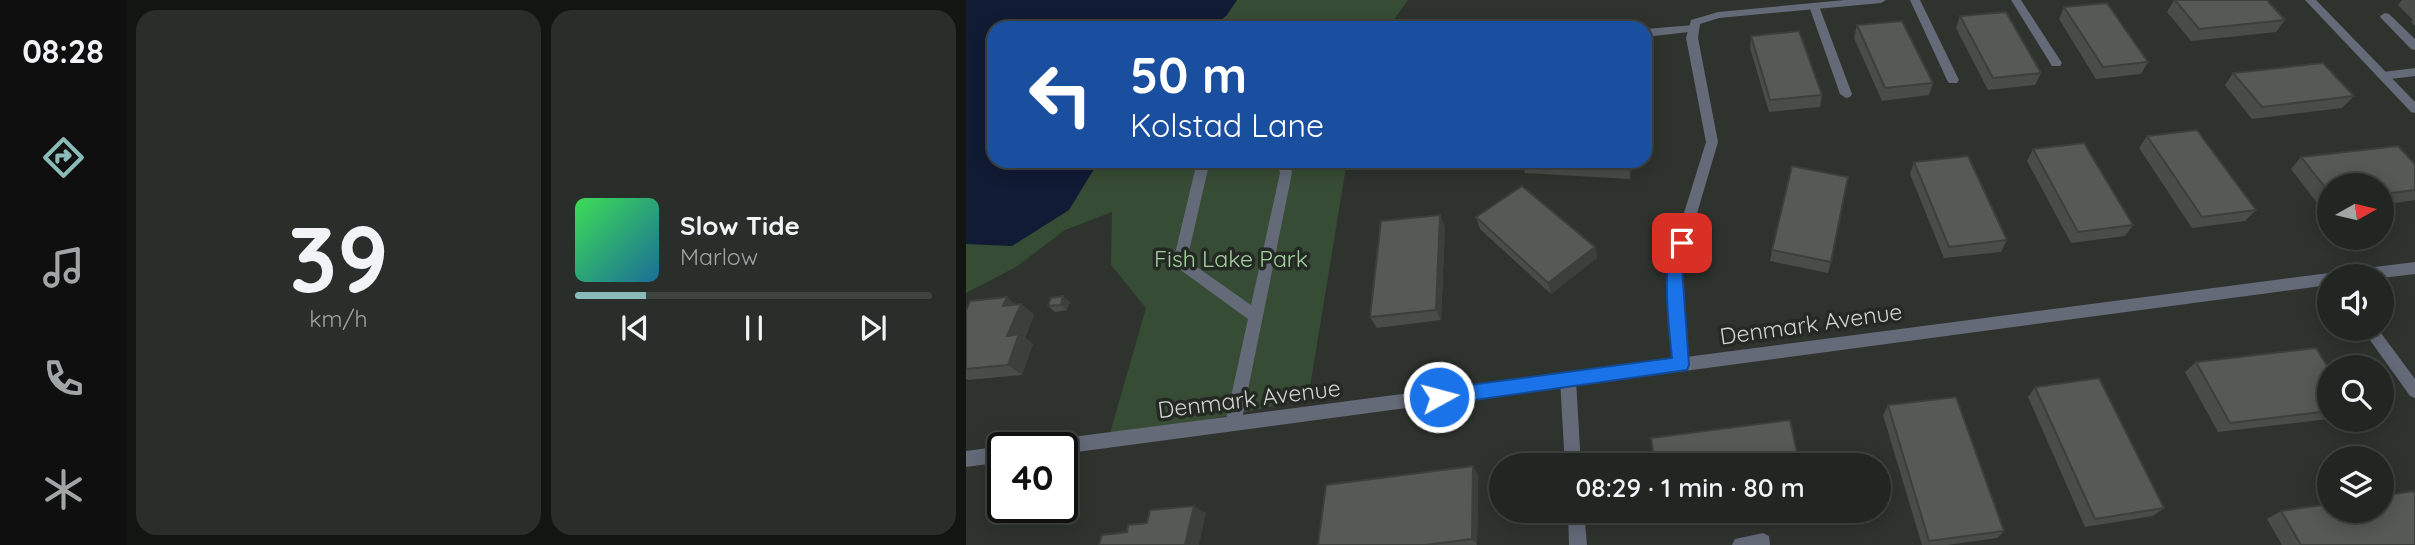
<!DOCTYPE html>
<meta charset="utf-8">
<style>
body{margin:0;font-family:Quicksand,sans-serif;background:#2a2e2a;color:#f1f3f6;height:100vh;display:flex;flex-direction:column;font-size:26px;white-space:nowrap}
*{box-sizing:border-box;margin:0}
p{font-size:23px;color:#a2a5a5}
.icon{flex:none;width:38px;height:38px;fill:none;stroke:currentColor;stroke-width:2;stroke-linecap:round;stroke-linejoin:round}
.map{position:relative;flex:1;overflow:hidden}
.side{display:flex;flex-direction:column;gap:10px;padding:10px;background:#131513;width:840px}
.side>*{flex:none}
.guide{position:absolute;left:21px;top:21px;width:665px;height:147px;border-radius:21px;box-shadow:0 4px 18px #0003,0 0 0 2px #3f4340;background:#1a4fa0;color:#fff;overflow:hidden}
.needle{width:46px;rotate:82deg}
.controls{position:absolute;left:1351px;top:173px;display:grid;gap:14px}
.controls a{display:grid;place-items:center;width:77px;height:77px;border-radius:50%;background:#222622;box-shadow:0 4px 18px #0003,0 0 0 2px #3f4340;font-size:35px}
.speed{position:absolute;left:21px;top:432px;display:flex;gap:14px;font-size:35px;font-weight:700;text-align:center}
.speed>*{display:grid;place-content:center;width:91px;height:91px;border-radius:50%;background:#222622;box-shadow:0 4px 18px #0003,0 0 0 2px #3f4340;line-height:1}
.speed .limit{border:4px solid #111;border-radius:10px;background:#fff;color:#111}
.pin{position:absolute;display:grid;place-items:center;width:60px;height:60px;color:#fff;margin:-30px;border-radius:14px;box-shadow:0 4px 10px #0006}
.me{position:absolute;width:77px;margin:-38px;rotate:83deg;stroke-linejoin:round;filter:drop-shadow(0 0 5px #0008)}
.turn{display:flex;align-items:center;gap:24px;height:147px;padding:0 28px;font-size:32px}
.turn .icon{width:91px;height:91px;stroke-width:2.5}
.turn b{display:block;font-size:49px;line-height:60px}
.side .tile{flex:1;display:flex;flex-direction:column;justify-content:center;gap:10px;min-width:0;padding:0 24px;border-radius:21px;background:#2a2e2a}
.side .dial{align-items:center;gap:0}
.dial b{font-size:91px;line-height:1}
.song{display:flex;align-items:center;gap:21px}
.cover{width:84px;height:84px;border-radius:10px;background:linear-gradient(135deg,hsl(130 70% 55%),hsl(200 70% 35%))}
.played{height:7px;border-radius:4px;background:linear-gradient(90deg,#8bbbb9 20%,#3f4340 20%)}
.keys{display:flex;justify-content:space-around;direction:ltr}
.side .tiles{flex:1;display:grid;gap:10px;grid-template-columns:repeat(2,1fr)}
.trip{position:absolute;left:523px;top:453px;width:402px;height:70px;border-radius:35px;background:#222622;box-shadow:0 4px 18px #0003,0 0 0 2px #3f4340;font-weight:600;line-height:70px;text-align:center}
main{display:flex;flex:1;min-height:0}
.dock{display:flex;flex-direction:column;width:126px;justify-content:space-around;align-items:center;background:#0e0f0e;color:#a2a5a5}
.dock .icon{width:49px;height:49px}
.dock .selected{color:#8bbbb9}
.dock b{font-size:32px;color:#f1f3f6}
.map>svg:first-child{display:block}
.green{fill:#374c35}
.water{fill:#121b35}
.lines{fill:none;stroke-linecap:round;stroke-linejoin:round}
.service{fill:#646a78;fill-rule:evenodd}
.minor{fill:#646a78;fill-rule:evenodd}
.tertiary{fill:#646a78;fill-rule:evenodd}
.wall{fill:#494d48}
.shaded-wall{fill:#3c3f3b}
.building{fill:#555a54;stroke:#3c3f3b;stroke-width:2}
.route{fill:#1a73e8;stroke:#114b97;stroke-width:2}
.labels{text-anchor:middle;stroke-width:7;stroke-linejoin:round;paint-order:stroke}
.park-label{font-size:23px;fill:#a4d09e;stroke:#242924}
.street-label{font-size:23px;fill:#d0d3d0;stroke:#242924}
</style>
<main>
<nav class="dock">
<b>08:28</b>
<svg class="icon selected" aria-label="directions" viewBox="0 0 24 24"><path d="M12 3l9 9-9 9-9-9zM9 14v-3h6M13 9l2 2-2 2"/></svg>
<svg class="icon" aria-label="music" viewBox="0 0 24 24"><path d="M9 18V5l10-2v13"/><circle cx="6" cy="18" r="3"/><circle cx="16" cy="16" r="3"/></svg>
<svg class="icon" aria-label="phone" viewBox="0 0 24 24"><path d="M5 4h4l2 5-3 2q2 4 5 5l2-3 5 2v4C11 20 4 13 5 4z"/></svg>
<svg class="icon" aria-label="climate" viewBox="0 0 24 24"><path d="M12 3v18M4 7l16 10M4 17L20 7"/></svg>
</nav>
<section class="side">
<div class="tiles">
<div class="tile dial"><b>39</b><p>km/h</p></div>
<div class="tile">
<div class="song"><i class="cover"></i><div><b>Slow Tide</b><p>Marlow</p></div></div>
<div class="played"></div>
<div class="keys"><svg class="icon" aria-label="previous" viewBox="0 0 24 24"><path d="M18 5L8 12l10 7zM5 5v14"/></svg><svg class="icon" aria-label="pause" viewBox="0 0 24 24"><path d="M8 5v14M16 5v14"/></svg><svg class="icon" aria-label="next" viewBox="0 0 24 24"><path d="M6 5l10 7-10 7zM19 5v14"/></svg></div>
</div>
</div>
</section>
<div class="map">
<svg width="1449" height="545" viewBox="0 0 1449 545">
<rect width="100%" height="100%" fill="#2e332e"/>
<path class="green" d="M271,0H442L422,28H193L260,15Z
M0,50L28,161H381L342,399L142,440L180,308L145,265L146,212L99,230L50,267L0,293Z"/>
<path class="water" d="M0,0H271L261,15L246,28H28V161H133L103,210L46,246L0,244Z"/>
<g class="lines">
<path class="service" d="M944,0H954L993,80L991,83H983L981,80Z
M1045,0H1055L1096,63L1094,66H1086Z
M848,3L853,6L886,94L884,97L880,98L874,94L843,6Z
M1419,13L1423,14L1449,39V50L1445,49L1415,18L1414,16Z
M728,25L733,29L732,31L679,37V29Z
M1449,68V76L1417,80L1411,76L1417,72Z
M234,161H250L242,169L221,260L285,305L314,173L311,161H323L326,173L275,424L273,429L267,431L261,429L259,424L282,319L209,266L207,262L230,166Z
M797,533L803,536L804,545H766L769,539Z"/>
<path class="minor" d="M879,0H920L915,3L753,18L734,24L732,38L752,142L715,268L723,365L720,370L715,372L710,370L707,365L701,268L740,142L720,38L725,20L752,12Z
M1339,0H1350L1449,102V113L1445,112Z
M1396,329H1412L1449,379V398L1444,396Z
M602,373L607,375L610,380L615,466H599L594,380L597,375Z
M602,511H618L621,545H603Z"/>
<path class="tertiary" d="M1449,262V274L1416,278L1377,276L1379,272L1384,270Z
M1363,273L1369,276H1363V285L96,454V448H75L77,443L83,440Z
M37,446L41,448H37V462L0,467V451Z"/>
</g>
<path class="wall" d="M1208,0H1301L1319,20L1310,32L1225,41L1201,12Z
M1436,0H1449V26L1445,22L1447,20L1432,5Z
M1098,7L1182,62L1175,74L1130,79L1093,19Z
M994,16L1075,73L1069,85L1022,90L990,28Z
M891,25L967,83L963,95L916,101L888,38Z
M785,36L856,95L854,107L803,112L784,48Z
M1267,73L1388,96L1376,108L1286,119L1259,85Z
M1181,136L1290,210L1279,221L1226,228L1173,148Z
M1067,149L1167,225L1159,236L1105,243L1061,161Z
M1335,157L1449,164V200L1416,205V186H1363V211L1358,212L1325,169Z
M556,161H667L664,179L559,173Z
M948,162L1041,240L1035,252L978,258L944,174Z
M510,217L629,247L631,258L585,294L514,229Z
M479,226L475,320L411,328L404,317Z
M806,250L865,262L862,273L804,261Z
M104,302L101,310L89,312L82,306Z
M55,304L68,315L59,338L67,344L56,375L2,380L0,379V311Z
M1230,362L1363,369V419L1252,432L1219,372Z
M1069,387L1198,508L1187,516L1119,527L1062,397Z
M922,405L1038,531L1031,538L981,545H956L917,415Z
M507,466L512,475L511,545H352Z
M694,511H718L694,514Z
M1315,511L1449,545H1316L1301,519Z"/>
<path class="shaded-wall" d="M664,161H667L664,179L663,167Z
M474,215L479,226L475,320L470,310Z
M629,247L631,258L585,294L582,283Z
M97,296L104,302L101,310L95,305Z
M41,297L53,307L55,304L68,315L59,338L67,344L56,375L42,365L37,306Z
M507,466L512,475L511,545L506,539Z
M228,506L240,513L233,545H219Z"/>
<path class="building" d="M1209,0H1301L1319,20L1233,29Z
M1141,3L1182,62L1137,67L1098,7Z
M1040,12L1075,73L1027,78L994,16Z
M936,21L967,83L919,88L891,25Z
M833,31L856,95L804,100L785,36Z
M1357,63L1388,96L1296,107L1267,73Z
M1231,130L1290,210L1236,217L1181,136Z
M1118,143L1167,225L1112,232L1067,149Z
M1432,146L1449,164V190L1416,194V186H1363V192L1335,157Z
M1002,156L1041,240L983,247L948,162Z
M556,161H664L663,167Z
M826,166L882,177L865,262L806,250Z
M556,186L629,247L582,283L510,217Z
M474,215L470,310L404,317L415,221Z
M97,296L95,305L82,306L85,298Z
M41,297L37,306L55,304L41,336L53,334L42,365L0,369V311L4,301Z
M1350,348L1363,369V411L1264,423L1230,362Z
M1133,378L1198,508L1129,519L1069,387Z
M990,397L1038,531L963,541L922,405Z
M824,420L834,466H689L685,438Z
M507,466L506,539L459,545H352L360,485Z
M1447,491L1449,494V545H1335L1315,511L1363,504V511H1416V496Z
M228,506L219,545H133L136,535L161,532L162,525L181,523L184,510Z"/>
<path class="route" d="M716,237L724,243L716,268L723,365L721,370L473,405L467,402L464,397L467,391L473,389L706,358C704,336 691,245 716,237Z"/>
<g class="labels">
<g class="park-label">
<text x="265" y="267">Fish Lake Park</text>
</g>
<g class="street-label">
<text transform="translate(845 324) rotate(-8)" y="8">Denmark Avenue</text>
<text transform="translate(283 399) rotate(-7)" y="8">Denmark Avenue</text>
</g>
</g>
</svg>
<div class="controls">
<a><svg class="needle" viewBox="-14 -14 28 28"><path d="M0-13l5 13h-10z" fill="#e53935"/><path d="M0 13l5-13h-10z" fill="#a2a5a5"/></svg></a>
<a><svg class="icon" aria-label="sound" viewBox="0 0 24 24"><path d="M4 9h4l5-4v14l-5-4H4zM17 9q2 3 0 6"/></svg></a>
<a><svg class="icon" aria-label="search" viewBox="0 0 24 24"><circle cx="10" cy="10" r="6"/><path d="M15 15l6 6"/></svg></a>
<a><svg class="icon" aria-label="layers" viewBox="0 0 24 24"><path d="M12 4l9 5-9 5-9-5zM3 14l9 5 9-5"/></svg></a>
</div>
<div class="speed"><div class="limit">40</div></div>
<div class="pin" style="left:716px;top:243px;background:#d93025"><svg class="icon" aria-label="arrive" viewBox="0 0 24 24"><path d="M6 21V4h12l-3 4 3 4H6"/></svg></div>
<svg class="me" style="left:473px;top:397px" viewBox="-20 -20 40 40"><circle r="17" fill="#1a73e8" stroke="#fff" stroke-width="3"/><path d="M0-11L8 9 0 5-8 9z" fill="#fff"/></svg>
<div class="trip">08:29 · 1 min · 80 m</div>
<div class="guide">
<div class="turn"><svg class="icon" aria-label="left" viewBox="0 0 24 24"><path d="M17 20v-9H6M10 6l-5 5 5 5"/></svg><div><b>50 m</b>Kolstad Lane</div></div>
</div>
</div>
</main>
